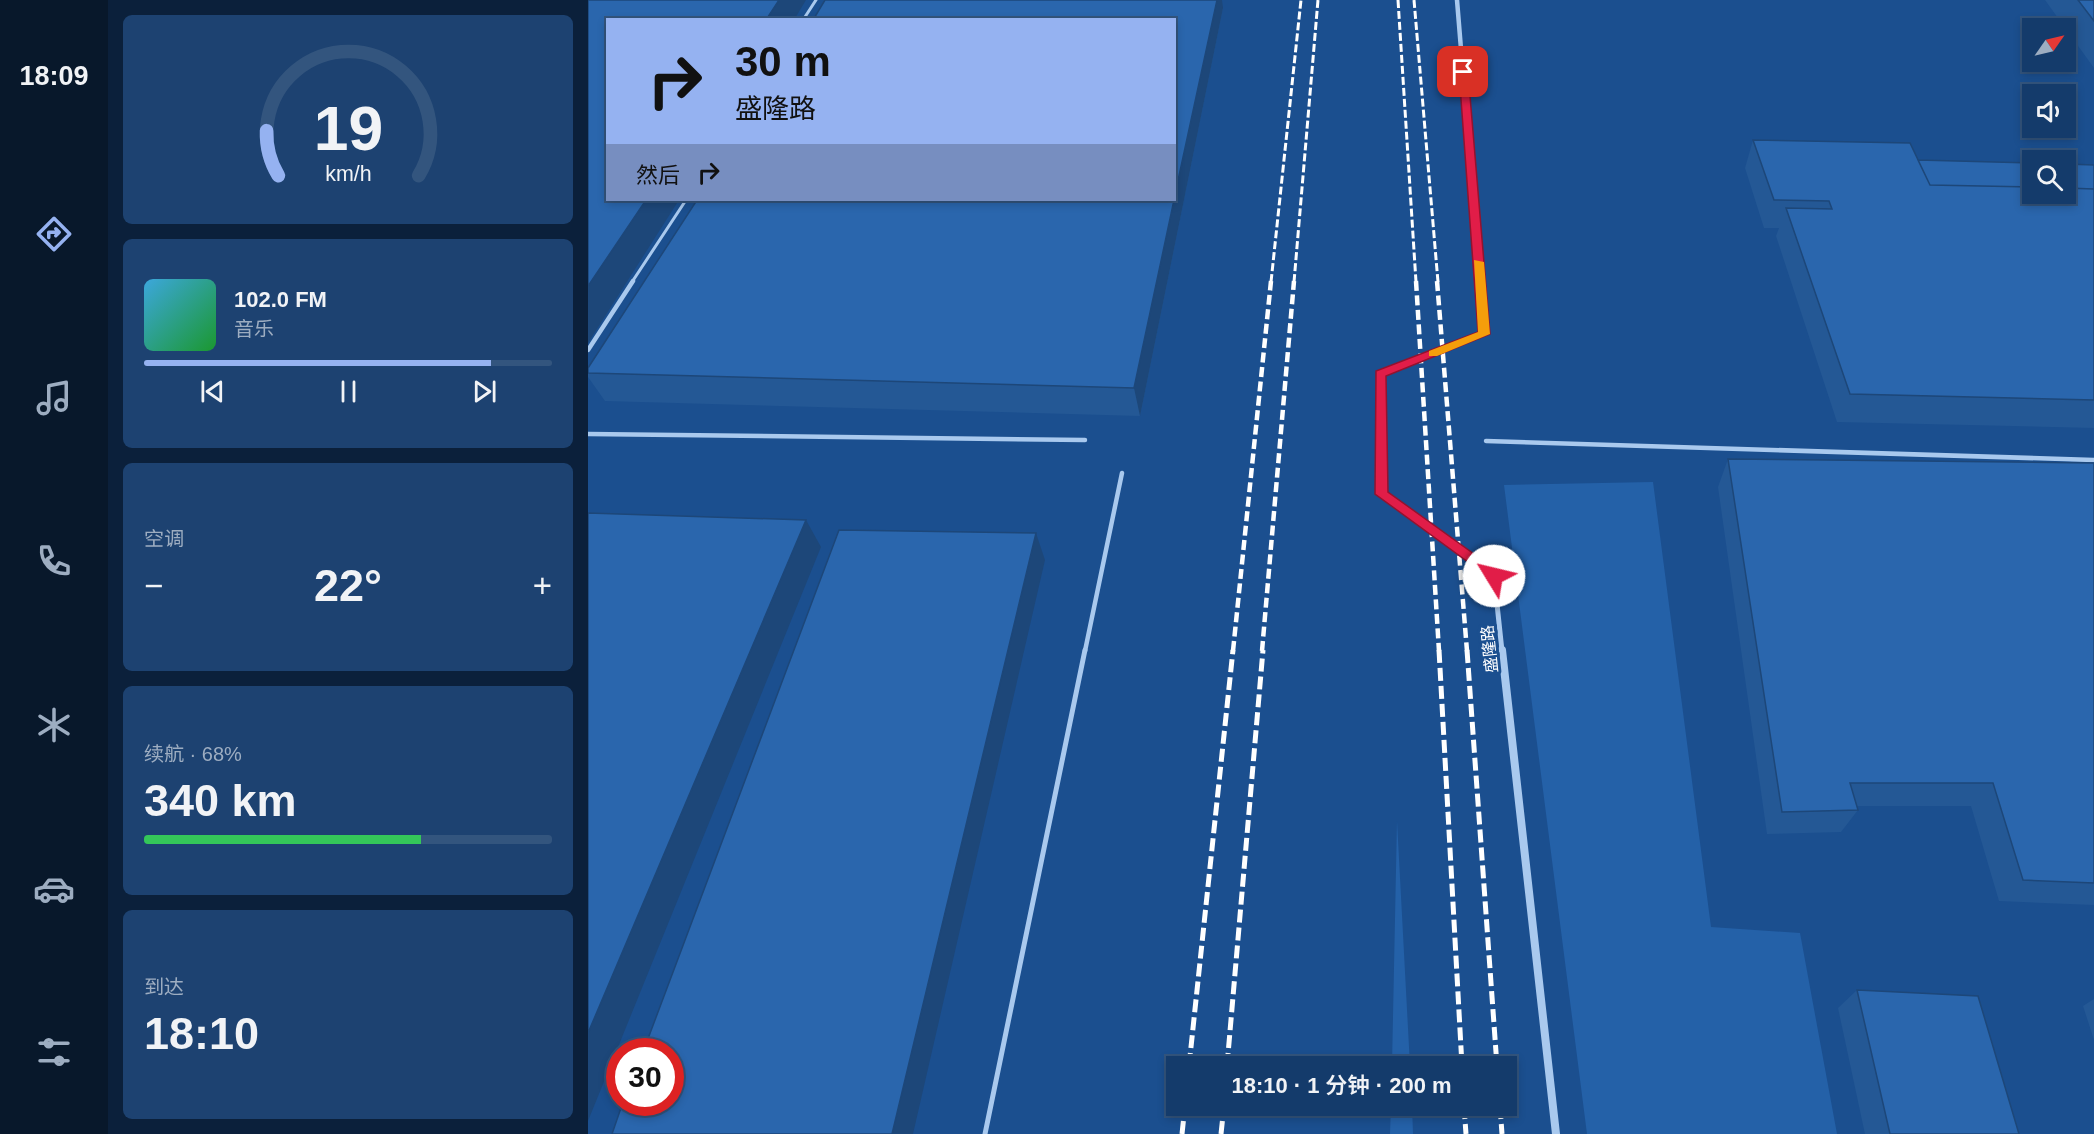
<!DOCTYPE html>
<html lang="zh">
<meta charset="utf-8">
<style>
body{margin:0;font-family:Arial,"Noto Sans SC",sans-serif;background:#1d4271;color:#f1f3f6;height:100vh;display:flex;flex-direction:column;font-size:22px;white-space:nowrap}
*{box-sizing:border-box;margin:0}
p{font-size:20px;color:#9dadc1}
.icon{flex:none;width:33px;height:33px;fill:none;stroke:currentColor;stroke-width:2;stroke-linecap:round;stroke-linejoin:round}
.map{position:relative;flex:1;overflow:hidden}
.details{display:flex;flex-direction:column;gap:15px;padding:15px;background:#0b203b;width:480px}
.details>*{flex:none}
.hud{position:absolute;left:18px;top:18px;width:570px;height:183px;border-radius:0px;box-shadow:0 3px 9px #0003,0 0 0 2px #33557e;background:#95b2f1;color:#111;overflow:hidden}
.needle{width:39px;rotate:56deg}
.controls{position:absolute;left:1434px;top:18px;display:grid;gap:12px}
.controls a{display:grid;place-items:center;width:54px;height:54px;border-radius:0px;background:#143b6b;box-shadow:0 3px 9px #0003,0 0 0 2px #33557e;font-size:30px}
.speed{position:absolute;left:18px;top:1038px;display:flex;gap:12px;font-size:30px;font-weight:700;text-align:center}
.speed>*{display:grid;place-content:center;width:78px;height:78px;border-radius:50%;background:#143b6b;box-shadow:0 3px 9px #0003,0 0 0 2px #33557e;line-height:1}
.speed .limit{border:9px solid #d22;background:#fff;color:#111}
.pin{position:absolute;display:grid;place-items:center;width:51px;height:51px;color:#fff;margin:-26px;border-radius:12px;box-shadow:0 3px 9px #0006}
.me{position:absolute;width:66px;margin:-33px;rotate:306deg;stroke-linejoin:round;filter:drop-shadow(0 0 4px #0008)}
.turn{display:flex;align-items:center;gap:21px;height:126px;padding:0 30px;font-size:27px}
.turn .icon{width:78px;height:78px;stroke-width:2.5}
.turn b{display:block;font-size:42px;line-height:51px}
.then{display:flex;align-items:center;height:57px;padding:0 30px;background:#0003;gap:12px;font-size:22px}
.big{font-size:45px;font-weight:600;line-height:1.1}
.details .widget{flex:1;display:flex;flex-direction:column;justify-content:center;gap:9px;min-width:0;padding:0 21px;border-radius:9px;background:#1d4271}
.details .dial{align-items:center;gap:0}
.dial svg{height:156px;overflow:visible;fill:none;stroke:#33557e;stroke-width:7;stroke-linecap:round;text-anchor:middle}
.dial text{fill:#f1f3f6;stroke:none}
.song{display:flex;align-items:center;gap:18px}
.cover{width:72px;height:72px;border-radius:9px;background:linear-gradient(135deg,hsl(200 70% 55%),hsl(130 70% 35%))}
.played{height:6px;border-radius:3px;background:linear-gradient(90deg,#95b2f1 85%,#33557e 85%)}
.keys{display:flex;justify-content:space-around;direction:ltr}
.heat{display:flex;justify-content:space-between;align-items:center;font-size:33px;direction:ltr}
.charge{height:9px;border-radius:4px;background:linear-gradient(90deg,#34c759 68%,#33557e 0)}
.trip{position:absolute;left:578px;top:1056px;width:351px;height:60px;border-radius:0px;background:#143b6b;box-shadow:0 3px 9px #0003,0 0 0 2px #33557e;font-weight:600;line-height:60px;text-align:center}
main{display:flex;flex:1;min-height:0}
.dock{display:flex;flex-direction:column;width:108px;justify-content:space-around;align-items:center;background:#08182b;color:#9dadc1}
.dock .icon{width:42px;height:42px}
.dock .on{color:#95b2f1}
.dock b{font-size:27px;color:#f1f3f6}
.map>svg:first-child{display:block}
.green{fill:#2461a8}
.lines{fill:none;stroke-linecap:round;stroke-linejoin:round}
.lane-far2{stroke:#a9c9ee;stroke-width:3}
.lane-far1{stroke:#a9c9ee;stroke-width:4.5}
.lane{stroke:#a9c9ee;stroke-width:5}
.street-far2{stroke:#a9c9ee;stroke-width:4.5}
.street-far1{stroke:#a9c9ee;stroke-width:5}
.street{stroke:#a9c9ee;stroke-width:8}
.rail-far2{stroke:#fff;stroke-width:3;stroke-dasharray:8 3;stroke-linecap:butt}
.rail-far1{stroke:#fff;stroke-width:4.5;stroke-dasharray:10 4.5;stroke-linecap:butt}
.rail{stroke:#fff;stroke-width:5;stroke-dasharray:13 5;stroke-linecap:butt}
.wall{fill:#245895}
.shaded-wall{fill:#1d4779}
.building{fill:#2a66ad;stroke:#1d4779;stroke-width:1.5}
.route{fill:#e11d48;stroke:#92132f;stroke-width:1.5}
.slow{fill:#f59e0b}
.labels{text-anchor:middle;stroke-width:6;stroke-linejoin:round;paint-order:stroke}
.street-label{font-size:16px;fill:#fff;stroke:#1b4f8f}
</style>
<main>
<nav class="dock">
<b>18:09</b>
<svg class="icon on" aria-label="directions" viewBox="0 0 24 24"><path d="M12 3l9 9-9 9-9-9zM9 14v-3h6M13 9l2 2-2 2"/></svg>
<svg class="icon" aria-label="music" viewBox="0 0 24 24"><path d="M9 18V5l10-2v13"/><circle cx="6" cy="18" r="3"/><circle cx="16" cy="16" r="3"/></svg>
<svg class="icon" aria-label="phone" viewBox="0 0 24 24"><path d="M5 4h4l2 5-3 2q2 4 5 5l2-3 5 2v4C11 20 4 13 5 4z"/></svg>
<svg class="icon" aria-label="climate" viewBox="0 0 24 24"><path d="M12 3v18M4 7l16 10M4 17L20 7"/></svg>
<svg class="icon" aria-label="car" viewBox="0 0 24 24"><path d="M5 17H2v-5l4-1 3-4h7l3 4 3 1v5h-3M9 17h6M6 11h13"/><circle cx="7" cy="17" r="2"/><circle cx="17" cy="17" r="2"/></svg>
<svg class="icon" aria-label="filters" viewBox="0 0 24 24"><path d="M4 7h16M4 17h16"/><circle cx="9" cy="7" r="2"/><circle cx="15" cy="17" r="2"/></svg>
</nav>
<section class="details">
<div class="widget dial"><svg viewBox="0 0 100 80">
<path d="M14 69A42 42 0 1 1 86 69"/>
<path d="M14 69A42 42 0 0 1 8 46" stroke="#95b2f1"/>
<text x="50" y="56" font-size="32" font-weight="700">19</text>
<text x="50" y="72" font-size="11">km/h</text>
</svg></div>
<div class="widget">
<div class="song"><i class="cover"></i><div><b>102.0 FM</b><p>音乐</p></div></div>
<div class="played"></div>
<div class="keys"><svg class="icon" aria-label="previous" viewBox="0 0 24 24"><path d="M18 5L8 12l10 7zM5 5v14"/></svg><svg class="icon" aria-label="pause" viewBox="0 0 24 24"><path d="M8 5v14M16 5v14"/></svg><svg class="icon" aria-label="next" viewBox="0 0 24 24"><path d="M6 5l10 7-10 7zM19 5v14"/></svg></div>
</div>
<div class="widget"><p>空调</p>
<div class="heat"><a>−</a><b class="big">22°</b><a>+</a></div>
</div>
<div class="widget"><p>续航 · 68%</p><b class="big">340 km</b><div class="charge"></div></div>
<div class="widget"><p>到达</p><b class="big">18:10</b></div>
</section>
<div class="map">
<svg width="1506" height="1134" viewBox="0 0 1506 1134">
<rect width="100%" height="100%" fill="#1b4f8f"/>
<path class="green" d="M1065,482L1123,927L1212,933L1249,1134H999L916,485Z
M809,821L822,1066H804Z
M803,1106H824L825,1134H802Z"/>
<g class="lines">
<path class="lane-far2" d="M215,20L228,0
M44,282L98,200"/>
<path class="lane-far1" d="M0,350L45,281
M0,434L497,440
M898,441L1506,460
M497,651L534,473"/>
<path class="lane" d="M397,1134L497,650"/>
<path class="street-far2" d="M869,0L892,282"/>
<path class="street-far1" d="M892,281L896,334L792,374L793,494L906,576L914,651"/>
<path class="street" d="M914,650L968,1134"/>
<path class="rail-far2" d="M810,0L828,282
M826,0L850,282
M683,282L713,0
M706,282L730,0"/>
<path class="rail-far1" d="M828,281L851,651
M849,281L879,651
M645,651L683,281
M674,651L706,281"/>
<path class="rail" d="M851,650L874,1066
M879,650L909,1066
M601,1066L645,650
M639,1066L675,650
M876,1106L878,1134
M912,1106L914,1134
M594,1134L597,1106
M633,1134L636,1106"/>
</g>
<path class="wall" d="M1457,0H1506V68Z
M635,8L552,416L17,401L0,377V368Z
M1165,140L1330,160L1506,165V428L1249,422L1188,236L1191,228H1176L1157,168Z
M1140,459L1506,463V905L1411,901L1383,806H1269L1270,810L1253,832L1179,834L1130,487Z
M1269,990L1431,1134H1277L1250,1008Z
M1506,999V1040L1495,1006Z"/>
<path class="shaded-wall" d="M191,0H218L206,20H178Z
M629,0H634L635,8L552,416L546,388Z
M58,200H91L0,343V286Z
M218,520L233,547L0,1121V1033Z
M448,533L457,560L325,1134H304Z"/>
<path class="building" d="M0,0H191L178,20H20V200H58L0,286Z
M237,0H629L586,199V20H225Z
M1490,0H1506V21Z
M1165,140L1322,143L1342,185L1444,187V194H1478V188L1506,189V400L1262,394L1198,208L1244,209L1241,201L1186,200Z
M1330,160L1444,163V187L1342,185Z
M1478,164L1506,165V189L1478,188Z
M109,200H586L546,388L0,373V368Z
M1140,459L1506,463V883L1435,880L1405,783H1262L1270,810L1194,812Z
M0,513L218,520L0,1033Z
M251,530L448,533L304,1134H24L35,1102H82V1052H55Z
M1269,990L1390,996L1431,1134H1302Z"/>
<path class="route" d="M875,69L880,72L902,334L798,376L800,492L911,572L913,576L906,581L787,494L788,371L890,332L871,72Z"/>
<path class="slow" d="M886,260L896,262L902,334L849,356H841V351L890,332Z"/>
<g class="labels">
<g class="street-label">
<text transform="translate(901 649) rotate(-96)" y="6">盛隆路</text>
</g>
</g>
</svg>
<div class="controls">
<a><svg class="needle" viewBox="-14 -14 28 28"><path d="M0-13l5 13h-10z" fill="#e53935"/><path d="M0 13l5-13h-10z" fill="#9dadc1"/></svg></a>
<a><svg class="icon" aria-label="sound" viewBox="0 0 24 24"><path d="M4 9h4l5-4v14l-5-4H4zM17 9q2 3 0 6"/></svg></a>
<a><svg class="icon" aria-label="search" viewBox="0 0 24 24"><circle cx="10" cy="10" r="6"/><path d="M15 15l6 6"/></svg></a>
</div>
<div class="speed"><div class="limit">30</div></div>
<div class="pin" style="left:875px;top:72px;background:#d93025"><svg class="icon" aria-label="arrive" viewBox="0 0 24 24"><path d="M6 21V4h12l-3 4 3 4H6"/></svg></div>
<svg class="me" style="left:906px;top:576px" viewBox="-20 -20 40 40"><circle r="19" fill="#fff"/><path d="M0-13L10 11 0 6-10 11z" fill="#e11d48"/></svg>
<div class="trip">18:10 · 1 分钟 · 200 m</div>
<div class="hud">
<div class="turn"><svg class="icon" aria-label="right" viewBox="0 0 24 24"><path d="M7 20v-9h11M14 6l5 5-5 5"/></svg><div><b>30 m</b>盛隆路</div></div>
<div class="then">然后<svg class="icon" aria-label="right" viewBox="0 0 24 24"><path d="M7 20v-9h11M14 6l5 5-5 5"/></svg></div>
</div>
</div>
</main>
